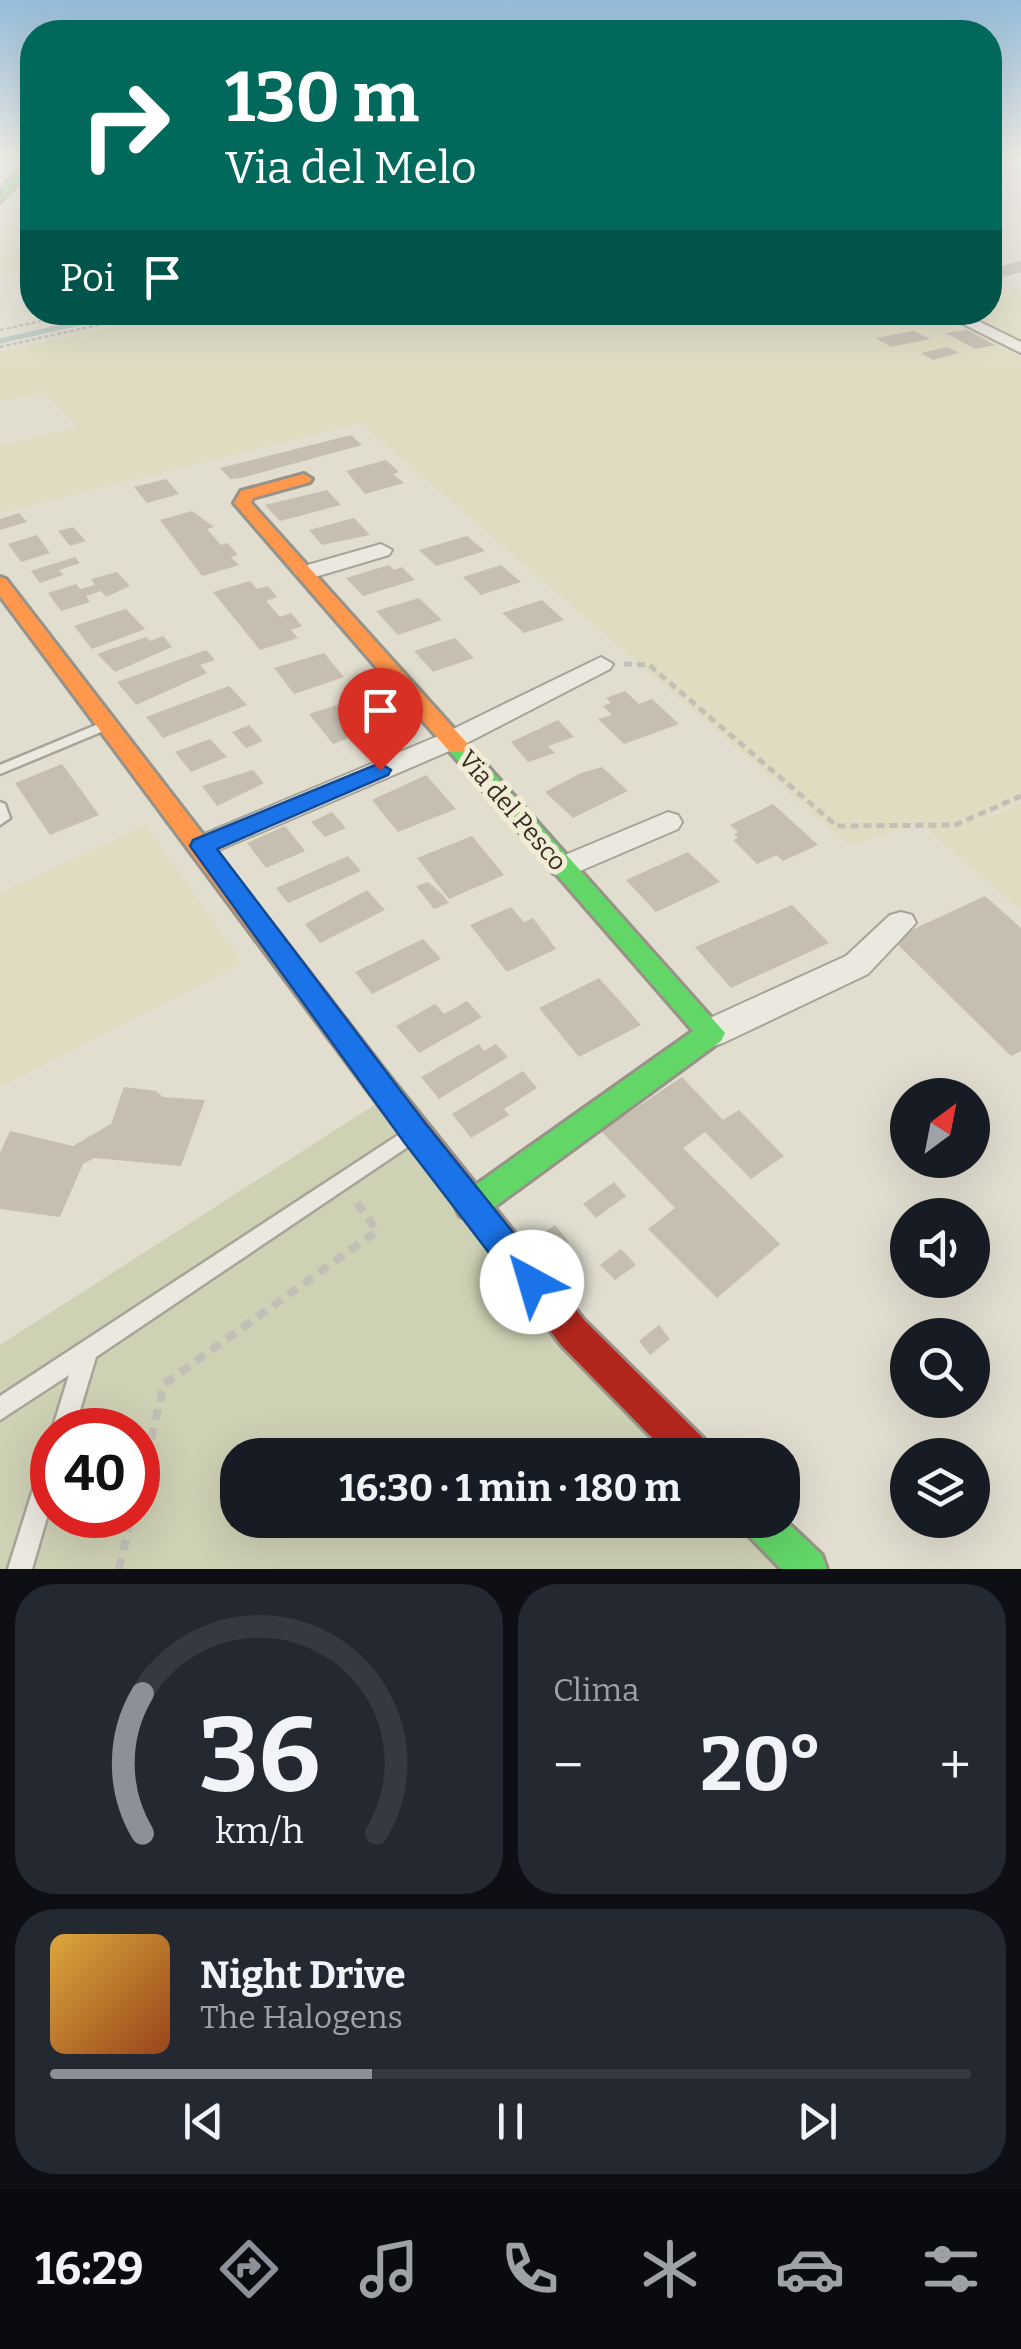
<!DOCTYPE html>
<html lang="it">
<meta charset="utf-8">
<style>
body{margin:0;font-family:Bitter,serif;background:#242831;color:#f1f3f6;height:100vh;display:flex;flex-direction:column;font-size:38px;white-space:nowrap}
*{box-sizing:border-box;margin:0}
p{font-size:32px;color:#9ea1a6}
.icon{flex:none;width:55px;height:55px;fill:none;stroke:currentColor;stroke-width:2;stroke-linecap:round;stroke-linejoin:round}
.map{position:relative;height:1569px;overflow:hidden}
.drawer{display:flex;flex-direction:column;gap:15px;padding:15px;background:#0d0f14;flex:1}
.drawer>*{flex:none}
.banner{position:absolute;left:20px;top:20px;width:982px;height:305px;border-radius:40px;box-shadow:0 10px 40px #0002;background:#00695c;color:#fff;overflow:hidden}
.needle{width:65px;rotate:32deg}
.fabs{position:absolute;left:890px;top:1078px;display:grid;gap:20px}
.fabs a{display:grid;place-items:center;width:100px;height:100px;border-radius:50%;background:#171b24;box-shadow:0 10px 40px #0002;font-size:50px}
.speed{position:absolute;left:30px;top:1408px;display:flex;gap:20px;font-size:50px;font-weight:700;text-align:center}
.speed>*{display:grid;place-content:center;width:130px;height:130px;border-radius:50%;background:#171b24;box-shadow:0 10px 40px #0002;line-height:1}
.speed .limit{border:15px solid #d22;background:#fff;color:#111}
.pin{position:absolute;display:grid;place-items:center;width:85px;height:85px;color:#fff;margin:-102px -42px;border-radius:50% 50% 50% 0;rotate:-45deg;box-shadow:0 0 10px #0007}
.pin .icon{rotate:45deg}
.me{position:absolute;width:110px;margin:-55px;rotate:321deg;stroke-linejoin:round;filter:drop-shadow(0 0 8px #0008)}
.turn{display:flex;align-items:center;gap:35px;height:210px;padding:0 40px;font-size:45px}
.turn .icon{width:130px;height:130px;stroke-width:2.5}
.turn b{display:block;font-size:70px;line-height:85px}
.then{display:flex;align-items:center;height:95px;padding:0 40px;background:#0003;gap:20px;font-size:38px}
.big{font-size:75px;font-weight:700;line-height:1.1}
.drawer .card{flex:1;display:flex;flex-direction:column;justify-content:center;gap:15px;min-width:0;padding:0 35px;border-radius:40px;background:#242831}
.drawer .dial{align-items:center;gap:0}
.dial svg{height:260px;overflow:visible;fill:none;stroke:#363941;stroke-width:7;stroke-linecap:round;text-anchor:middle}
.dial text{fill:#f1f3f6;stroke:none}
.song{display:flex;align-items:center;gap:30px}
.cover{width:120px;height:120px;border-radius:15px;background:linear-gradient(135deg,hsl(40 70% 55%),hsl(20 70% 35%))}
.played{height:10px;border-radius:5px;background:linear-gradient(90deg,#8c9099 35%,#363941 35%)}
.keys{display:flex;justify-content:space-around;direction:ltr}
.heat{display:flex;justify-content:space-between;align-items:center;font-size:55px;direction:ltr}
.drawer .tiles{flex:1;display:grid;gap:15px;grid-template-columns:1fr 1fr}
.card:last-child{grid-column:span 2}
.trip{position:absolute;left:220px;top:1438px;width:580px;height:100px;border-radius:40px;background:#171b24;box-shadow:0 10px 40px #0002;font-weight:700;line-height:100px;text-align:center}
.menu{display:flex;height:160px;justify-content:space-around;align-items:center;background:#090b0e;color:#9ea1a6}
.menu .icon{width:70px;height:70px}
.menu .active{color:#8c9099}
.menu b{font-size:45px;color:#f1f3f6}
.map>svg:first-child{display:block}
.farmland{fill:#dfdcc2}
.green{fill:#ced1b4;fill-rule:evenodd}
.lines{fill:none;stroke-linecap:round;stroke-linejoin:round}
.stream{stroke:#bac8c1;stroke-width:5}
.building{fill:#c5beb1}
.lane-casing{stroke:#a7a398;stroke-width:5}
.street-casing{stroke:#a7a398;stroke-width:4}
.fast-casing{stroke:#979388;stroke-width:6}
.slow-casing{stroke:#979388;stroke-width:6}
.jam-casing{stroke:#979388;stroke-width:6}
.path-far2{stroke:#c2bfb7;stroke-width:2.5;stroke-dasharray:4 2.5;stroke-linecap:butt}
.path-far1{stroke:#c2bfb7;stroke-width:5;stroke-dasharray:8 5;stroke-linecap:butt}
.path{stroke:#c2bfb7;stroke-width:8;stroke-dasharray:11 8;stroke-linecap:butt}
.lane{fill:#ebe8e0;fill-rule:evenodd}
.street{fill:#ebe8e0;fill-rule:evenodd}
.fast{fill:#63d668;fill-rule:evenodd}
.slow{fill:#ff974d;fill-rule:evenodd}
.jam{fill:#b3261e;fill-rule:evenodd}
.route{fill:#1a73e8;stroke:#114b97;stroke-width:2.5}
.labels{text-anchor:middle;stroke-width:10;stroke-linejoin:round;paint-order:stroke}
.street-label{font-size:25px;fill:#362d21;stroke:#f2ecd7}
</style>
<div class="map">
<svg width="1021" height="1569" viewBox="0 0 1021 1569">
<rect width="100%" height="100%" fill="#e1ded0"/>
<path class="farmland" d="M32,225V271L0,275V227Z
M1021,287V799L968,826L1021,804V910L919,822L850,846L361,423L0,513V446L79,426L44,392L0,402V352L167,313L990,312V296Z
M146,825L242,963L0,1087V893Z"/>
<path class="green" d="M379,1102L694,1455H238V1520H759L808,1569H0V1345ZM52,1430H138V1515H52Z"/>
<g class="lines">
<path class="stream" d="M0,341L126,312"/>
</g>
<path class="building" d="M1021,261V272L990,281V269Z
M967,330L995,345L975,349L946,333Z
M914,331L930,339L891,347L876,338Z
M947,347L959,353L933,360L921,353Z
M351,435L362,445L241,478L230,479L220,468Z
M386,460L399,472L393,474L404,483L365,494L346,471Z
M166,479L179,494L147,503L134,487Z
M327,490L341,505L280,521L265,505Z
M192,511L214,527L207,529L221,545L227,543L232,548L238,555L231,557L239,565L202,576L160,520Z
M19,513L27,522L0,530V519Z
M354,518L370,535L322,545L309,530Z
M73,527L86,541L70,546L58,531Z
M37,535L50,553L21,562L8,544Z
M467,536L485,551L436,566L419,550Z
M75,557L80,563L59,570L63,575L40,583L31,571Z
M389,565L394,570L402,567L415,580L363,596L346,578Z
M501,565L521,582L481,595L463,577Z
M117,572L130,586L106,597L101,591L86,596L90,602L61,611L48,593L76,584L80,589L95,585L91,579Z
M250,581L257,589L268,586L277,597L266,601L280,617L291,613L302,626L291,630L298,638L260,650L213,592Z
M419,598L442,620L398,635L376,611Z
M542,600L564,620L524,633L502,613Z
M126,609L145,629L92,649L74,626Z
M163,636L172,647L115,672L97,654L146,637L150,641Z
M455,638L474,658L433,672L414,651Z
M206,650L215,660L200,665L207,673L136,705L117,682Z
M324,653L344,677L294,694L274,668Z
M229,686L247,705L163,738L146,717Z
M625,691L639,704L652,699L679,724L624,744L598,719L612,715L603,706L611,703L606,698Z
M352,700L375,728L333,744L309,714Z
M558,720L574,737L548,746L555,753L528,762L511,742Z
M249,725L263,741L246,748L232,732Z
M210,739L227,757L191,772L175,752Z
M62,764L99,815L50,835L15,783Z
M602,767L628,791L573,818L545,792L581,773Z
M253,770L264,783L217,806L202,786Z
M426,775L456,809L398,832L372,800Z
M773,804L818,845L783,861L777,855L757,864L733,840L738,838L734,834L738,832L730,825Z
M332,812L346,828L325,837L311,822Z
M285,826L305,851L266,868L247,843Z
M472,836L504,875L449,899L417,858Z
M688,852L720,882L656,912L626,880Z
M348,856L361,871L288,903L276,888Z
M428,882L441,893L449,903L434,909L416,886Z
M367,890L385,910L320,943L305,924Z
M985,896L1021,928V1051L1011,1056L892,939Z
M792,905L829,943L731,988L695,947Z
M511,907L524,922L533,918L556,949L507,972L470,925Z
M423,939L441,959L372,994L355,972Z
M599,978L641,1025L579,1057L539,1008Z
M467,1001L482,1017L419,1053L396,1026L435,1004L444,1014Z
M479,1044L484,1051L496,1044L508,1057L439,1099L421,1077Z
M523,1071L537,1088L504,1109L509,1115L471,1138L452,1114Z
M682,1077L723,1120L739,1110L784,1156L751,1179L705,1132L683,1148L780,1244L717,1298L648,1229L675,1208L601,1131Z
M124,1087L156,1091L163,1097L205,1100L181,1166L94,1158L83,1164L60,1217L0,1209V1153L10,1131L73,1146L111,1124Z
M614,1182L626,1196L596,1218L583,1204Z
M555,1225L569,1242L547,1257L533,1240Z
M621,1249L636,1265L615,1280L600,1265Z
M659,1325L670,1339L650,1355L639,1341Z"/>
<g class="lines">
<g class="lane-casing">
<path id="lane" d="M108,720L114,724L113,727L0,774V765Z
M0,802L5,804L10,818L0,825Z
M409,1128L415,1130L418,1136L415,1142L96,1357L74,1430H52L69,1375L0,1420V1396Z
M52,1453V1500L32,1569H8L41,1464L44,1456Z"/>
</g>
<g class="street-casing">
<path id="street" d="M939,312H960L1021,342V353Z
M381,544L392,550L389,555L305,580L294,573L297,568Z
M601,657L613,664L610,669L461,746L212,853H192L187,846L192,839L443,734Z
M668,812L678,815L682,822L678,829L573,874L563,877L553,874L548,867L553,860Z
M901,912L912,915L916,923L868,974L723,1043L711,1047L699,1043L694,1033L699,1023L846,956L890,915Z"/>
</g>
<g class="fast-casing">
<path id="fast" d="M32,167V174L21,179L0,202C0,183 15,173 32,167Z
M458,740L466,742L725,1033L721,1041L482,1216L471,1220L460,1216L455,1206L460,1196L693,1031L450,752L447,747L450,742Z
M782,1517L822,1555L827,1569H781L746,1533L740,1520H782Z"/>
</g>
<g class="slow-casing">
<path id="slow" d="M304,474L312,479L310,482L253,498L251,503L466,742L469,747L466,752H450L234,503L241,491Z
M0,577L6,579L386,1072L390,1080L386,1088L376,1092L366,1088L0,596Z"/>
</g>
<g class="jam-casing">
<path id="jam" d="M376,1068L386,1072L585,1321L707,1442L712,1455H669L561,1345L366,1088L362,1080L366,1072Z"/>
</g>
<path class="path-far2" d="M0,330L82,312
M0,347L156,312"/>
<path class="path-far1" d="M624,664L649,665L837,826L955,825L1021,796"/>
<path class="path" d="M138,1494L164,1384L377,1231L353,1197
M119,1569L132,1515"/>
<use href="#lane" class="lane"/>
<use href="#street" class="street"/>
<use href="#fast" class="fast"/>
<use href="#slow" class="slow"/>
<use href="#jam" class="jam"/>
</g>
<linearGradient id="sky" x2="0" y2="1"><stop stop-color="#95bcd8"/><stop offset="0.42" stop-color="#f2f0ea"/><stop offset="1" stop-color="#f2f0ea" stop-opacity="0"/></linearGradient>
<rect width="1021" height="378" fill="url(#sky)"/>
<path class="route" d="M380,763L391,770L388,775L217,849L425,1123L544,1271L549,1282L544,1293L532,1298L520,1293L404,1142L190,846L193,840Z"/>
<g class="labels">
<g class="street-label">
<text transform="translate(513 810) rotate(49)" y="9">Via del Pesco</text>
</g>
</g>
</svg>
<div class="fabs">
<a><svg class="needle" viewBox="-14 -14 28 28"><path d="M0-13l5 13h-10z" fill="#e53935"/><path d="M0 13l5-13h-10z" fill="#9ea1a6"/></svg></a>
<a><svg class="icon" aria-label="sound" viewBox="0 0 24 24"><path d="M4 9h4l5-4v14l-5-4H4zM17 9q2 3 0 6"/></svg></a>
<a><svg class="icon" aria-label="search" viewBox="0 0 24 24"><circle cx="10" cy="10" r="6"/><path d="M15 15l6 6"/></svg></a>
<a><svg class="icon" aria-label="layers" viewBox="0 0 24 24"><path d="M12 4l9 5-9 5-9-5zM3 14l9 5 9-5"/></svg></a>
</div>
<div class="speed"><div class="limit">40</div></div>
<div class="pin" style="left:380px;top:770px;background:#d93025"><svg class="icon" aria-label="arrive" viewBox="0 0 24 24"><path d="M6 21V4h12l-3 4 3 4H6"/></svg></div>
<svg class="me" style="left:532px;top:1282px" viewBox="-20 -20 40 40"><circle r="19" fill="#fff"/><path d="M0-13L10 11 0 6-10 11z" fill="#1a73e8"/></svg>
<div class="trip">16:30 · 1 min · 180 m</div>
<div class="banner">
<div class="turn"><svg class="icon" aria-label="right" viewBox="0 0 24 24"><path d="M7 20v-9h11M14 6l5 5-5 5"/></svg><div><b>130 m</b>Via del Melo</div></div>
<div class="then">Poi<svg class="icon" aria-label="arrive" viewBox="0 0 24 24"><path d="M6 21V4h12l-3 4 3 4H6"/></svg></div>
</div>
</div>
<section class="drawer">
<div class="tiles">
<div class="card dial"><svg viewBox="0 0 100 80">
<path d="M14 69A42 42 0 1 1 86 69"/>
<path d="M14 69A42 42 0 0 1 14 26" stroke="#8c9099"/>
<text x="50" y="56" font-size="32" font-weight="700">36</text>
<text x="50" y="72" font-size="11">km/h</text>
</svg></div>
<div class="card"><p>Clima</p>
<div class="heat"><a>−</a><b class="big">20°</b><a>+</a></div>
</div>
<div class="card">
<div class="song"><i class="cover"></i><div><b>Night Drive</b><p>The Halogens</p></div></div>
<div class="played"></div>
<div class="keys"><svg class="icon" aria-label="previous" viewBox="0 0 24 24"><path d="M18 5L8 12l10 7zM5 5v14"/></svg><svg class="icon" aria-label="pause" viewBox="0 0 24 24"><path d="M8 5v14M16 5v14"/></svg><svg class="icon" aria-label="next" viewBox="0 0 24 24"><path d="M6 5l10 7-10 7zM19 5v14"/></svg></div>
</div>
</div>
</section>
<nav class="menu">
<b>16:29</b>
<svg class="icon active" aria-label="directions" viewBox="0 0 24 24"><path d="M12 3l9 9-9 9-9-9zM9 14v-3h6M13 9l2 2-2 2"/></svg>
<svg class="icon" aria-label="music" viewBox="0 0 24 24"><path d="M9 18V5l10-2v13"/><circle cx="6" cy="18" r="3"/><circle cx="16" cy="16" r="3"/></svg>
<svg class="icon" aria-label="phone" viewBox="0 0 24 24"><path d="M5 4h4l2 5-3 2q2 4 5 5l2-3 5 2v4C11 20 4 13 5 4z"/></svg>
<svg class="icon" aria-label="climate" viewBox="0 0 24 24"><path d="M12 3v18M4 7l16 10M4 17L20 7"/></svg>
<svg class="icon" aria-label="car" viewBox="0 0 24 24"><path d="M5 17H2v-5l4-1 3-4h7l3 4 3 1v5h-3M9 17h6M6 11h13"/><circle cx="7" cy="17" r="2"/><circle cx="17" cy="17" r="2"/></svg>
<svg class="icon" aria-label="filters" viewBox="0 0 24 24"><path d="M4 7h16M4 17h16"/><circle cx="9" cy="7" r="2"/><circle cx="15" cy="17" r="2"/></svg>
</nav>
